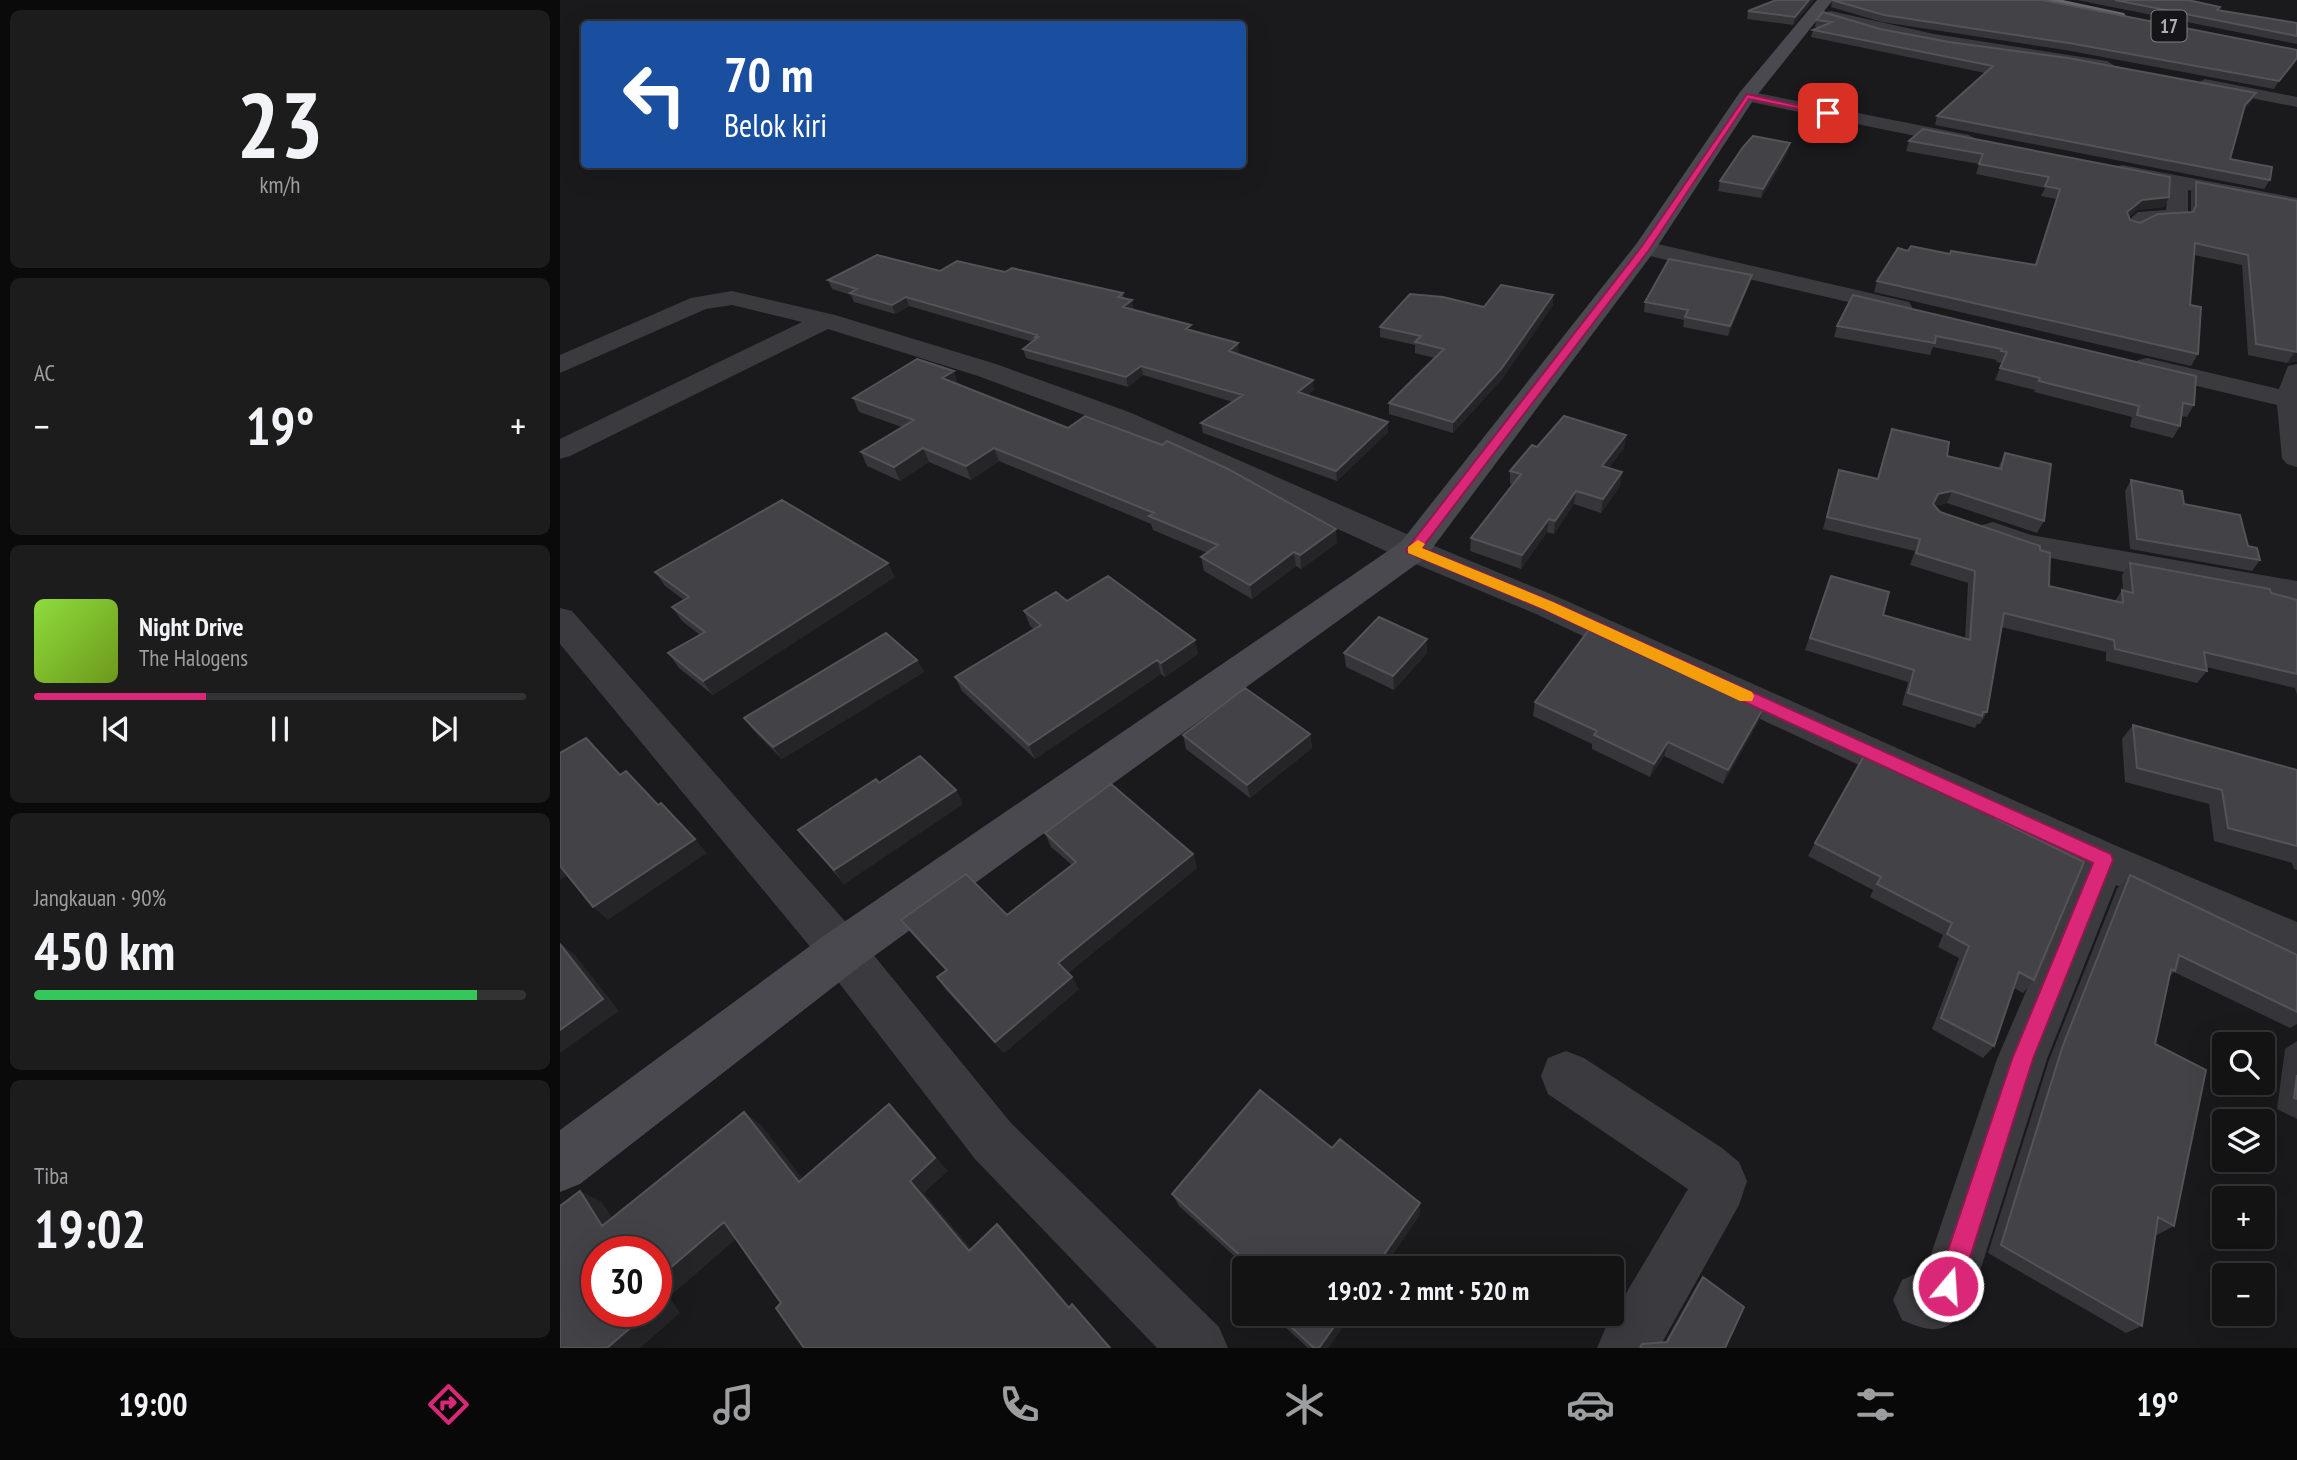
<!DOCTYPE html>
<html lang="id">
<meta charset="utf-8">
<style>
body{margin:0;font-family:"PT Sans Narrow",sans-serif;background:#1d1c1d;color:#f1f3f6;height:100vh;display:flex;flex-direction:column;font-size:26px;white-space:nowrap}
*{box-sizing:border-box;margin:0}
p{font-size:23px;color:#9d9ea0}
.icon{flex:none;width:38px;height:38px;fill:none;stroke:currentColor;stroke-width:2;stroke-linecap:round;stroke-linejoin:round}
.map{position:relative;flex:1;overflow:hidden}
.panel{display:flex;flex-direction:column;gap:10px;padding:10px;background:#0b0a0b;width:560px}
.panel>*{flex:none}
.guide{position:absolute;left:21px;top:21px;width:665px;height:147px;border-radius:7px;box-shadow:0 7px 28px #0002,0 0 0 2px #333234;background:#1a4fa0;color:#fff;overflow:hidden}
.controls{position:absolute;left:1652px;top:1032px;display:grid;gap:14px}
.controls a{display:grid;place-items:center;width:63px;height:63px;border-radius:7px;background:#141314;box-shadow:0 7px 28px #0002,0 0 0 2px #333234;font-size:35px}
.speed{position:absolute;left:21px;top:1236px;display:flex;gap:14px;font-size:35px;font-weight:700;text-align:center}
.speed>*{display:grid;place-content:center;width:91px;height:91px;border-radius:50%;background:#141314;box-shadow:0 7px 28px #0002,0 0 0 2px #333234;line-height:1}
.speed .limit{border:10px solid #d22;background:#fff;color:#111}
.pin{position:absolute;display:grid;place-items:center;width:60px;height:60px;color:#fff;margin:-30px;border-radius:14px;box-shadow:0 4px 10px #0006}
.me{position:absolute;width:77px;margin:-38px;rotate:18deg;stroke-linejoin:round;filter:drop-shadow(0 0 5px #0008)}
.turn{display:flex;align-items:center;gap:24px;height:147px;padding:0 28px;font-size:32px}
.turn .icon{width:91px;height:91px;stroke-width:2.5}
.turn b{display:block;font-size:49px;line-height:60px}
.big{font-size:52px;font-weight:800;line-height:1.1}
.panel .widget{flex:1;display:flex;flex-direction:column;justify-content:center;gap:10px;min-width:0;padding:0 24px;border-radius:10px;background:#1d1c1d}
.panel .dial{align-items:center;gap:0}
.dial b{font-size:91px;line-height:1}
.song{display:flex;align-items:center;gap:21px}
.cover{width:84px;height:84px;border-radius:10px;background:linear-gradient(135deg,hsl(90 70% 55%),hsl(80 70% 35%))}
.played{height:7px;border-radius:4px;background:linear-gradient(90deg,#db2777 35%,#333234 35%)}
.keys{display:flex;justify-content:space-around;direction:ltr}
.heat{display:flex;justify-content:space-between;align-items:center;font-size:38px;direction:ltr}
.charge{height:10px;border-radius:5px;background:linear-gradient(90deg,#34c759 90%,#333234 0)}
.trip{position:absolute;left:672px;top:1256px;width:392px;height:70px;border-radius:7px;background:#141314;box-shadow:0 7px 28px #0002,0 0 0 2px #333234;font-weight:800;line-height:70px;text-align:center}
.dock{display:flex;height:112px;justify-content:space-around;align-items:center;background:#080808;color:#9d9ea0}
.dock .icon{width:49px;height:49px}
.dock .selected{color:#db2777}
.dock b{font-size:32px;color:#f1f3f6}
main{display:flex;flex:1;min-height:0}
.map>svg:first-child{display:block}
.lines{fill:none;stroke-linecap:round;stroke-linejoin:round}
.street{fill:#3b3b3f;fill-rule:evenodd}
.secondary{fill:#49494f;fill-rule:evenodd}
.highway{fill:#676770;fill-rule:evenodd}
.wall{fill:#363539}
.shaded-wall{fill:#252427}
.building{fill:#434246;stroke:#535358;stroke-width:2}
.route{fill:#db2777;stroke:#8e194d;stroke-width:2}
.slow{fill:#f59e0b}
.labels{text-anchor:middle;stroke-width:7;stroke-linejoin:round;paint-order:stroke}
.shield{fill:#151416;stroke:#7f7f88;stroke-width:2}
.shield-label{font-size:19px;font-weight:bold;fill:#adadb9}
</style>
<main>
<section class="panel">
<div class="widget dial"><b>23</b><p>km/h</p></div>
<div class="widget"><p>AC</p>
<div class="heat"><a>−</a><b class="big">19°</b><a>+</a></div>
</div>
<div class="widget">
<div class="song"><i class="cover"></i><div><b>Night Drive</b><p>The Halogens</p></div></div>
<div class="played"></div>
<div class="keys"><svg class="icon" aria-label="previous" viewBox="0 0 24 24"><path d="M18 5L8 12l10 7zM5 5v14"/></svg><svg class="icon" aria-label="pause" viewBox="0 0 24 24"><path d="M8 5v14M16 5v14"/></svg><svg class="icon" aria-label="next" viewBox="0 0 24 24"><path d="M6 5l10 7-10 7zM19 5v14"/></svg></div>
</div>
<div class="widget"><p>Jangkauan · 90%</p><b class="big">450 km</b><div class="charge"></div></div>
<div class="widget"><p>Tiba</p><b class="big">19:02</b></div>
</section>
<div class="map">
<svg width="1737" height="1348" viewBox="0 0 1737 1348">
<rect width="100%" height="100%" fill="#1a191b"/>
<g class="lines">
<path class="street" d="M1271,11L1374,34L1547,61L1555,66L1547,71L1374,43L1266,18L1264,15L1266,12Z
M1645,79L1737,97V107L1639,88L1636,84Z
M1187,91L1409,135L1419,141L1409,147L1181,100L1178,96Z
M1562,165L1737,198V210L1628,190V216L1625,221L1592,222L1583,229H1567L1564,224L1578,212L1606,210L1608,186L1555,175L1552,171L1555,167Z
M1085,241L1340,300L1349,302L1352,307L1349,312L1340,314L1077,253L1074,248L1077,243Z
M172,291L275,315L436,364L569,412L865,542L1000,598L1559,847L1737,922V965L1556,885L1487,1059L1409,1306C1386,1334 1374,1334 1342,1320L1333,1300L1342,1280L1366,1269L1437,1059L1519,868L976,614L841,558L549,424L418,376L268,329L10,456L0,459V439L242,322L172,305L146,309L0,373V355L131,298Z
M1587,358L1719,389L1728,366L1737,364V467L1727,464L1722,458L1717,405L1578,372L1574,366L1578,360Z
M1433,522L1471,535L1737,581V605L1454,551L1422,539L1417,532L1422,525Z
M0,608L12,611L298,936L451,1123L659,1327L668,1348H597L415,1159L266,966L0,644Z
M1006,1051L1024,1058L1162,1148L1179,1162L1187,1181L1179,1205L1099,1348H1037L1046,1327L1128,1189L988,1094L981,1076L988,1058Z"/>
<path class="secondary" d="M1257,0H1273L1194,99L1093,253L865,558L299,967L20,1184L0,1192V1130L265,935L841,542L1077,243L1180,92Z"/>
<path class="highway" d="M1473,0H1503L1564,13L1566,16L1558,21L1481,5Z"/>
</g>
<path class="wall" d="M1216,0H1254L1233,25L1187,19L1188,11Z
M1272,0L1737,50L1714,89L1505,50L1322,22L1271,7Z
M1517,0H1628L1660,7L1658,10L1737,23V44Z
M1256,20L1320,29L1692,101L1684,110L1670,159L1710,180L1704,189L1375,125L1377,116L1425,73L1251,37L1253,30L1258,28L1255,27Z
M1363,129L1609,197L1604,207L1577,210L1569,217L1570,220L1580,223L1631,212V192L1636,182L1737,201V362L1736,361L1727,363L1688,355L1682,265L1634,255L1630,305L1638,354L1631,366L1314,292L1317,281L1348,251L1390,254L1475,265L1496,199L1481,196L1485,188L1416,174L1419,164L1346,151L1349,141Z
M1228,152L1201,198L1158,191L1160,181Z
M380,271L445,272L563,293L564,298L574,309L573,310L632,331L679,353L678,354L754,390L747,395L828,432L777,481L643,433L641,423L673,402L583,375L568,387L466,358L463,349L473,342L349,306L335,314L294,302L291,295L272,289L268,280Z
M1189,285L1168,336L1123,327L1124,320L1084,312L1085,302Z
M1293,295L1634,405L1627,417L1621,416L1620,426L1613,438L1570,427L1572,417L1474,392L1475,390L1435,380L1442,363L1436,362L1437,360L1373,347L1370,355L1274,337L1277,326Z
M993,305L942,379L893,433L829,414V403L875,358L855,353V345L820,337V327L924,307Z
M398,384L777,543L741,569L736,566L692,599L644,571L641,557L647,553L593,530L591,524L439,461L411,480L369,462L340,481L307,466L301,452L342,427L299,412L293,398Z
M1332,429L1387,456L1438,468L1445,453L1484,521L1477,533L1387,503L1374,506L1380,512L1480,550L1489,586L1555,601L1562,590L1563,591L1562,575L1570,563L1711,593L1737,600V695L1735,688L1646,667L1647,671L1637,683L1546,661V652L1441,627L1427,712L1420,724H1417L1415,728L1342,705L1348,682L1245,650L1266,588L1323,615L1405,639L1408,583L1350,565L1355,551L1263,529L1275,482L1279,470L1317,479L1328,441Z
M1066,435L1064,448L1048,468L1060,486L1041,513L1014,504L994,534L987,532L961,569L910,551L911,538L953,485L950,484V471L977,447Z
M1571,480L1624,504L1700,560L1692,571L1570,549L1565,491Z
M95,572L335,577L153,695L119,668L108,653L140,635L122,621L112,607L124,600L105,586Z
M507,601L638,654L605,677L601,674L475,759L402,691L395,677L474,629L470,626L464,611Z
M867,639V653L834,690L786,667L784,653Z
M357,660L364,672L222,759L193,730L184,718Z
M975,702L1199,721L1163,784L1104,756L1090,777L1032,749V744L973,716Z
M1573,725L1737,770V870L1734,869L1732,863L1654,841L1649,804L1565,782L1562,739Z
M750,734L752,748L690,798L626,749L623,735Z
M396,790L403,804L284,884L238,830Z
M1436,819L1474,980L1463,993L1454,988L1434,1046L1423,1058L1372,1029L1399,958L1378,947L1383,935L1310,897L1313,890L1248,856L1255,843Z
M485,833L633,854L637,868L508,973L519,989L444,1053L386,990L377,977L386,971L351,933L341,920L447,915L512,865L491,847Z
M1570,875L1737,955V1024L1730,1028L1614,972L1610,976L1595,1044L1614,1226L1597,1235L1596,1234L1582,1326L1566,1333L1428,1253L1489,1060L1557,889Z
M1737,1041V1119L1717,1109L1725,1049Z
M772,1148L860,1215L684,1269V1290L680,1286L674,1275L683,1264L619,1206L612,1194Z
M1143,1277L1165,1348H1079L1082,1344L1105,1342L1137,1285Z
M711,1314H792L768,1348H748Z"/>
<path class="shaded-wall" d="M1249,0H1254L1233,25L1235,17Z
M1737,58V61L1714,89L1719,81Z
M1696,93L1692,101L1681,113L1685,105Z
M1230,143L1228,152L1201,198L1203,189Z
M1609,197L1604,207L1577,210L1562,222L1567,212L1582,200Z
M1192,275L1189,285L1168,336L1170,326Z
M993,295V305L942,379L893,433V422Z
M346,297L349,306L335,314L332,305Z
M572,300L574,309L565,316L563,307Z
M678,343L679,353L671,360L669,351Z
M1735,352H1737V361L1727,363Z
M581,366L583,375L568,387L566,377Z
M394,371L398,384L382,378Z
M753,380L754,390L739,401L738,392Z
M828,422V432L777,481L776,471Z
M1066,435L1064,448L1040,480L1042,466Z
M363,448L369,462L340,481L334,467Z
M434,448L439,461L411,480L406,466Z
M1062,472L1060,486L1041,513L1043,499Z
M1016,491L1014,504L994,534L995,521Z
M1392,491L1387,503L1373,506L1378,494Z
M989,519L987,532L961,569L962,555Z
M776,529L777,543L741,569L740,555Z
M734,552L736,566L692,599L690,585Z
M328,563L335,577L153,695L143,681Z
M867,639V653L834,690L833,676Z
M635,640L638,654L605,677L601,663Z
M357,660L364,672L222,759L213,747Z
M597,660L601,674L475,759L469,745Z
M1204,707L1199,721L1163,784L1168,770Z
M750,734L752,748L690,798L687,785Z
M1108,742L1104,756L1090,777L1094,764Z
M396,790L403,804L284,884L274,870Z
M135,839L147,853L48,920L33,907Z
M633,854L637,868L505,976L498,963Z
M0,864L10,874L0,880Z
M0,943L15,955L59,1011L0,1053Z
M512,977L519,989L444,1053L435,1042Z
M329,1104L342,1117L388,1171L364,1193L422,1261L409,1251L350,1181Z
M184,1112L201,1125L255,1194L239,1182Z
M20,1191L42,1202L64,1237L42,1226Z
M860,1203V1215L823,1269H814Z
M164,1222L182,1234L109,1297L120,1313L80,1348H47L90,1311H96V1280Z
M437,1224L448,1235L519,1317L509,1308Z
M512,1304L522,1314L552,1348H550Z
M783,1314H792L768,1348H759Z"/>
<path class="building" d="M1216,0H1249L1235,17L1188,11Z
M1272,0H1482L1737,50V58L1719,81L1509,43L1324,15Z
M1555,0H1628L1660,7L1657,10L1737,23V36Z
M1263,12L1320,29L1389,42L1508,58L1696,93L1685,105L1670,159L1712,167L1710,180L1377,116L1433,66L1253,30L1272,22L1256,20Z
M1363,129L1610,177L1609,197L1582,200L1567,212L1570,220L1580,223L1598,214L1633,212L1636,206V182L1737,201V352L1696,344L1688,255L1635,243L1630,305L1641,307L1638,354L1317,281L1338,248L1348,251L1351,246L1390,254L1391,251L1476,265L1500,189L1485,186L1489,177L1419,164L1423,154L1349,141Z
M1193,136L1230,143L1203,189L1160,181L1183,147Z
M317,255L380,271L397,261L445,272L452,268L563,293L558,297L572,300L563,307L631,325L626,329L678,343L669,351L753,380L738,392L828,422L776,471L641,423L683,395L581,366L566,377L463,349L478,337H475L477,335L346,297L332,305L290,293L297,289L268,280Z
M1109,259L1192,275L1170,326L1125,317L1128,310L1085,302Z
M941,285L993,295L942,368L893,422L829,403L884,349L855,342L861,336L820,327L850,294L883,297L924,307Z
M1293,295L1636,376L1634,405L1623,403L1620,426L1577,415L1579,406L1479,381L1480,378L1440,368L1447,352L1441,351L1442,349L1376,336L1375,343L1277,326Z
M357,359L394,371L382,378L508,428L525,416L602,445L607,441L668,469L776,529L740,555L734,552L690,585L641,557L658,545L589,516L594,513L434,448L406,466L363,448L334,467L301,452L354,420L293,398Z
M1004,416L1066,435L1042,466L1062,472L1043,499L1016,491L995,521L989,519L962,555L911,538L961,474L950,471L972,445L977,447Z
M1332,429L1389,442L1387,456L1441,469L1445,453L1491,464L1484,521L1392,491L1378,494L1373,504L1380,512L1480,546V550L1490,553L1489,586L1563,603L1562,590L1573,593L1570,563L1710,589L1711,593L1737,600V674L1644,652L1647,671L1555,649L1554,640L1444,613L1427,712H1423L1422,716L1348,693L1354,670L1250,638L1271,576L1329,592L1323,615L1410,640L1415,571L1356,553L1360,539L1267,517L1279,470L1318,479Z
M1571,480L1622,491L1624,504L1680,515L1688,546L1697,548L1700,560L1577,539Z
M222,500L328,563L143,681L108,653L145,632L112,607L129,597L95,572Z
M548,576L635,640L601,663L597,660L469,745L395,677L481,625L464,611L496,592L507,601Z
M819,617L867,639L833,676L784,653Z
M1031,627L1204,707L1168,770L1108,742L1094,764L1034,735L1037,731L975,702Z
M326,633L357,660L213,747L184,718Z
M685,688L750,734L687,785L623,735Z
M1573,725L1737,770V846L1668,828L1662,790L1577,768Z
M26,738L60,775L66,771L98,805L101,803L135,839L33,907L0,866V753Z
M1305,754L1438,815L1436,819L1524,862L1474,980L1459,972L1434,1046L1381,1018L1409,946L1387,934L1392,923L1317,884L1321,877L1255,843Z
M360,756L396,790L274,870L238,830L316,779L319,783Z
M551,784L633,854L498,963L512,977L435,1042L377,977L387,970L341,920L406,874L447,915L516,862L485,833Z
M1570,875L1737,955V1012L1619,955L1615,971L1611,969L1595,1044L1646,1070L1614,1226L1598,1217L1582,1326L1441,1245L1502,1048Z
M0,944L43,999L0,1030Z
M1737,1075V1099L1734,1098Z
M700,1090L772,1148L780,1139L860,1203L814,1269H684V1284L674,1275L685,1260L612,1194Z
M329,1104L375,1158L350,1181L409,1251L437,1224L509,1308L512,1304L550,1348H244L216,1308L221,1303L164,1222L96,1280V1251H37V1311H90L47,1348H0V1206L20,1191L42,1226L184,1112L239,1182Z
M1143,1277L1184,1307L1165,1348H1080L1082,1344L1107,1342Z
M717,1314H783L759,1348H754Z"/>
<path class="route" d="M1187,94L1272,113L1268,115L1189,99L1089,250L862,548L993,602L1551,854L1553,860L1473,1059L1401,1286L1397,1295L1388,1298L1380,1295L1376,1286L1452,1059L1533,863L983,609L848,553L846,550L1082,246Z"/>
<path class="slow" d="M858,540L865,544L862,548L993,602L1192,692L1194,696L1192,701H1180L983,609L848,553V547Z"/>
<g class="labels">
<rect class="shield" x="1591.5" y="10.5" width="35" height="31" rx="5"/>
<g class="shield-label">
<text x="1609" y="33">17</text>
</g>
</g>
</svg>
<div class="controls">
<a><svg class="icon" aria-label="search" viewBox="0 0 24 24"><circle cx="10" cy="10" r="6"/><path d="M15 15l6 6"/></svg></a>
<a><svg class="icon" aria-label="layers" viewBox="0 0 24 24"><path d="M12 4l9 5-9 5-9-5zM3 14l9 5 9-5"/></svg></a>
<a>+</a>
<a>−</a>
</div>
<div class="speed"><div class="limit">30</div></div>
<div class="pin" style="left:1268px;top:113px;background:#d93025"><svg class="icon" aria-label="arrive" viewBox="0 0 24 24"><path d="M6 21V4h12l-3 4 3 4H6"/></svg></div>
<svg class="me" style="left:1388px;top:1286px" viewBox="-20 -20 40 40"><circle r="17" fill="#db2777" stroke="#fff" stroke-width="3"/><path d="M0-11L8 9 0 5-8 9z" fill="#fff"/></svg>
<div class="trip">19:02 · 2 mnt · 520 m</div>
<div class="guide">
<div class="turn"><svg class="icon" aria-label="left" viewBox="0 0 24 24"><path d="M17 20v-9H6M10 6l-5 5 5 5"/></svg><div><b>70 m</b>Belok kiri</div></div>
</div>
</div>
</main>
<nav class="dock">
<b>19:00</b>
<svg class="icon selected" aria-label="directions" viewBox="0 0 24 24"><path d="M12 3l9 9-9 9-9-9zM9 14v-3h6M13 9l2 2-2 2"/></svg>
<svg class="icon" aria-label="music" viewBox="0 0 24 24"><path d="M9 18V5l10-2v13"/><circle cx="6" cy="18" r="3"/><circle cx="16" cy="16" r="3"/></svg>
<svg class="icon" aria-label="phone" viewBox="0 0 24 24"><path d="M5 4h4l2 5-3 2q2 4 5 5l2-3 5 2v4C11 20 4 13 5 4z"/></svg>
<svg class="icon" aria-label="climate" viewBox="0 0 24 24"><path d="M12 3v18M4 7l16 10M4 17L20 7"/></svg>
<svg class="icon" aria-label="car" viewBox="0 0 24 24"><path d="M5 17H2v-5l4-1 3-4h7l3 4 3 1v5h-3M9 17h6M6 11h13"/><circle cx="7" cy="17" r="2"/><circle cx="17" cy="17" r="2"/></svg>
<svg class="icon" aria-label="filters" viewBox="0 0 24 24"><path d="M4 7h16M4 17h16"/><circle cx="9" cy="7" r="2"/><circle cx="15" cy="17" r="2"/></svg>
<b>19°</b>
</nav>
